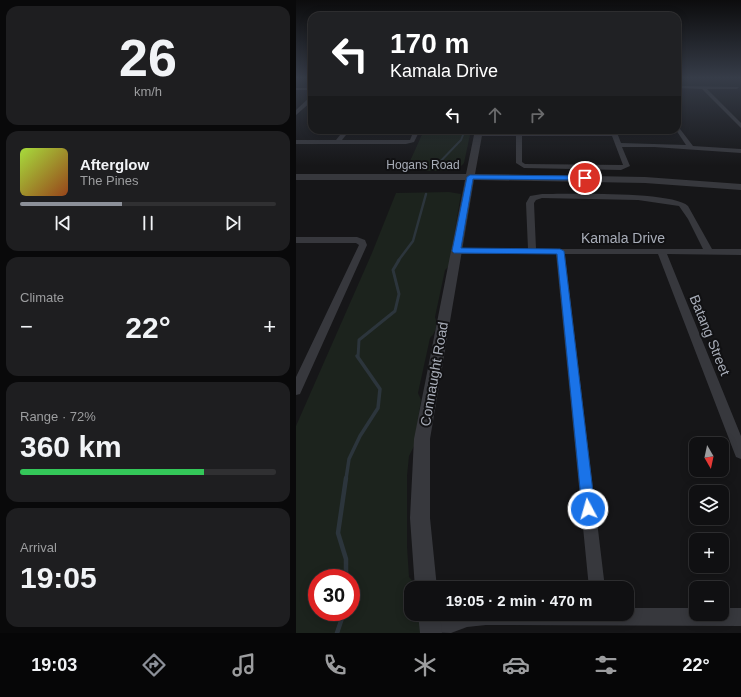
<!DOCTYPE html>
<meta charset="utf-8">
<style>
body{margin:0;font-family:Arial,sans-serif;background:#1e1e20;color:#f1f3f6;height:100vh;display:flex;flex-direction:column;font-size:15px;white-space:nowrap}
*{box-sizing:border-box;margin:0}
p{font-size:13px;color:#9c9d9f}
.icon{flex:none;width:22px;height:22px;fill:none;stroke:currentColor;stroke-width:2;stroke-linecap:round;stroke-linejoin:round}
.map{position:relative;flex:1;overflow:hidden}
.sheet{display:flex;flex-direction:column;gap:6px;padding:6px;background:#09090a;width:296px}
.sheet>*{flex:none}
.top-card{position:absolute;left:12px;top:12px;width:373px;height:122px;border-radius:12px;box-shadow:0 2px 10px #0003,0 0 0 1px #303032;background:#202124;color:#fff;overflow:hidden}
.needle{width:26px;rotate:171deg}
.controls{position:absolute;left:393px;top:437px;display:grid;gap:8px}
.controls a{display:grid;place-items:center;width:40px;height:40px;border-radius:8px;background:#101012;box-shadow:0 2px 10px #0003,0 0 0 1px #303032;font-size:20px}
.speed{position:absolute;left:12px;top:569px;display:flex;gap:8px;font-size:20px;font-weight:700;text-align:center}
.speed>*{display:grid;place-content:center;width:52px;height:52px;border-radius:50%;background:#101012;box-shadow:0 2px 10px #0003,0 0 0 1px #303032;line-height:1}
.speed .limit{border:6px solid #d22;background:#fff;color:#111}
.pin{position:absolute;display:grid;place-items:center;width:34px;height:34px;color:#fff;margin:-17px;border:2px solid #fff;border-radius:50%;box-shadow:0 1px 4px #0007}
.me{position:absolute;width:44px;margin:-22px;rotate:354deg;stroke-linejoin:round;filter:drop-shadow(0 0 3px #0008)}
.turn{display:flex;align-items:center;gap:14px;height:84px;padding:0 16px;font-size:18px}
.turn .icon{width:52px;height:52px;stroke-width:2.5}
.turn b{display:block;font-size:28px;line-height:34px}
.lanes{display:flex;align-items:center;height:38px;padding:0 16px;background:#0003;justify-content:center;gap:20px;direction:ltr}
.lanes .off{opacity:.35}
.big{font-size:30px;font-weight:700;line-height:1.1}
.sheet .card{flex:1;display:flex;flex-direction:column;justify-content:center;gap:6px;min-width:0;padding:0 14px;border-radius:12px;background:#1e1e20}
.sheet .dial{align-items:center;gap:0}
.dial b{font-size:52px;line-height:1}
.song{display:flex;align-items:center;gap:12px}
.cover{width:48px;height:48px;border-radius:6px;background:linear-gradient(135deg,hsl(80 70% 55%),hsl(20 70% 35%))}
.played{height:4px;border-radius:2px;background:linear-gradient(90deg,#8c9099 40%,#303032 40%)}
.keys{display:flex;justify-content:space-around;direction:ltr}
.heat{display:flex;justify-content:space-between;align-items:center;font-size:22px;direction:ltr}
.charge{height:6px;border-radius:3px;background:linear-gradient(90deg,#34c759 72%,#303032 0)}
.trip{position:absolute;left:108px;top:581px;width:230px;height:40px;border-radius:12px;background:#101012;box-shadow:0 2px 10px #0003,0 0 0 1px #303032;font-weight:700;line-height:40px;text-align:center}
.dock{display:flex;height:64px;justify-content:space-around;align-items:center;background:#060607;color:#9c9d9f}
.dock .icon{width:28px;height:28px}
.dock .current{color:#8c9099}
.dock b{font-size:18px;color:#f1f3f6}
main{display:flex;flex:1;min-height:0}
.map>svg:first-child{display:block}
.green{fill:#1c231d;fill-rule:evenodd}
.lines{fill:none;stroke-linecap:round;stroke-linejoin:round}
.stream-far4{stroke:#2c353c;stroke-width:2}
.stream-far3{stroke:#2c353c;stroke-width:2.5}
.stream-far2{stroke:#2c353c;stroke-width:3}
.stream-far1{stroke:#2c353c;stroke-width:3.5}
.stream{stroke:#2c353c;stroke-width:4.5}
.minor{fill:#37383d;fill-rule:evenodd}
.tertiary{fill:#37383d;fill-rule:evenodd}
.route{fill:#1a73e8;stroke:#114b97}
.labels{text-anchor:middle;stroke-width:4;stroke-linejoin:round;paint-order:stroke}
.far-street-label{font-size:12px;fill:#a8adb8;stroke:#111113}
.street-label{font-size:14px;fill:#a8adb8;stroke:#111113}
</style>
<main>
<section class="sheet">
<div class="card dial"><b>26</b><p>km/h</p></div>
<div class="card">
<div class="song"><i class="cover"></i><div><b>Afterglow</b><p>The Pines</p></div></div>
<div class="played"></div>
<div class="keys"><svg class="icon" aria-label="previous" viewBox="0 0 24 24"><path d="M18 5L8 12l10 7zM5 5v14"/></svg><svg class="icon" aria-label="pause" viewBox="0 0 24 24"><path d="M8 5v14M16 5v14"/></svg><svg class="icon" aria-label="next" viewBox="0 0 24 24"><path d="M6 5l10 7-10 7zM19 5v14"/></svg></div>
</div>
<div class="card"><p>Climate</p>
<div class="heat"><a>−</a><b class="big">22°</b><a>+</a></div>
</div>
<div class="card"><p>Range · 72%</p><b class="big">360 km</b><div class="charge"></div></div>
<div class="card"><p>Arrival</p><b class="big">19:05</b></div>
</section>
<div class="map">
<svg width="445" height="633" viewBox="0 0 445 633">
<rect width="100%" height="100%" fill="#161618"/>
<path class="green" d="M128,130H175L168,163C160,175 124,170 110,170Z
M153,192L165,194L153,266L149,270L139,317C142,325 140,332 134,338L122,393L125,400L118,446L113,456L111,476V546L113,577L120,585L121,588H115V614H125L128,633H0V426L76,253L100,193ZM21,578H55V612H21Z"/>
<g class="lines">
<path class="stream-far4" d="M139,167L165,140L169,130"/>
<path class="stream-far3" d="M102,261L117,241L130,194"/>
<path class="stream-far2" d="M62,357L63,340L99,311L103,294L97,270L103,260"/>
<path class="stream-far1" d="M50,479L53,459L64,436L82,408L84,389L61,356"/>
<path class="stream" d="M50,578V559L42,533L50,478
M41,633L48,612"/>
<path class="minor" d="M381,86L443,87L441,89H411L445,123V128L406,89L381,88Z
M0,88H16V90H0Z
M14,97H16V101L0,115V110Z
M381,125L397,146L445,149V153L358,147H326L334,166L325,170L228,168L220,163V136H183L180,134L183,132H315L314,130H320L325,143L390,145L380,130ZM226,136H316L327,165L229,164L226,162Z
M48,130H54L46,140H114L118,130H124L118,142L110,144H0V140H40Z
M246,194C271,194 377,191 392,206L416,249H445V255L371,254L445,436V459L440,457L438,452L362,254H269L309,588H293L260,254H160L156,251L160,248L232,249L230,203L234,196ZM246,198L342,200L383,206L392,219L407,249H240L238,203L240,200Z
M0,237H61L69,240L71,245L4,394L0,395V377L63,245L60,243H0Z
M331,608H400V614H426V608H445V626L190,625L171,627L155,633L126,632L129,626L159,614H331Z"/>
<path class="tertiary" d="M179,130H187L179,174L349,177L445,184V190L349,183L178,180L134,439V518L141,588H119L114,518L118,439L169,180H0V174H170Z
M122,614H144L146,633H124Z"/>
</g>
<linearGradient id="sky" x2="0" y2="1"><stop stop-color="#0c0c0d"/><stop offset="0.47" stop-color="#363c48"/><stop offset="1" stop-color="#363c48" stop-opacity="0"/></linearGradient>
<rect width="445" height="166" fill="url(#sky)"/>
<path class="route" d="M174,175L289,176L292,178L289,180L177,179L165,248L264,249L268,251L299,509L297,514L292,516L288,514L286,509L261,254L158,253L156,251L171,177Z"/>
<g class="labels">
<g class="far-street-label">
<text x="127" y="169">Hogans Road</text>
</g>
<g class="street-label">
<text x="327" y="243">Kamala Drive</text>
<text transform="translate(414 335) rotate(68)" y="5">Batang Street</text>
<text transform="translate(138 374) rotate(-80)" y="5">Connaught Road</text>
</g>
</g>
</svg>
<div class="controls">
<a><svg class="needle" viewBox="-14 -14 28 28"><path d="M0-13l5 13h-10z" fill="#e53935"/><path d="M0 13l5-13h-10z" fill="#9c9d9f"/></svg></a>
<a><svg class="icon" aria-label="layers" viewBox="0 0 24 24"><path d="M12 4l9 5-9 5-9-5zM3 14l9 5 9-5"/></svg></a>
<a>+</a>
<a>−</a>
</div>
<div class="speed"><div class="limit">30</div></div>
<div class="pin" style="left:289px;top:178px;background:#d93025"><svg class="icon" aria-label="arrive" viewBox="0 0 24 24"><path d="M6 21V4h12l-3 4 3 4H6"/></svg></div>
<svg class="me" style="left:292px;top:509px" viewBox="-20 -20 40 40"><circle r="17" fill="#1a73e8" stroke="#fff" stroke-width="3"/><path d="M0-11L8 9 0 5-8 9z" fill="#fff"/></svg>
<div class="trip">19:05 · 2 min · 470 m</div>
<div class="top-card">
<div class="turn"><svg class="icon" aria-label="left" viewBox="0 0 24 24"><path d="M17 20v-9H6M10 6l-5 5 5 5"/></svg><div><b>170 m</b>Kamala Drive</div></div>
<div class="lanes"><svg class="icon" aria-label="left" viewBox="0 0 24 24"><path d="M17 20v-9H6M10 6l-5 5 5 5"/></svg><svg class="icon off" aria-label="ahead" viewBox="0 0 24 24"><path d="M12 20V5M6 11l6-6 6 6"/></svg><svg class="icon off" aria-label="right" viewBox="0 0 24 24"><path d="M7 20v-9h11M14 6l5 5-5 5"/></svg></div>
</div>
</div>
</main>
<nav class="dock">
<b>19:03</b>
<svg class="icon current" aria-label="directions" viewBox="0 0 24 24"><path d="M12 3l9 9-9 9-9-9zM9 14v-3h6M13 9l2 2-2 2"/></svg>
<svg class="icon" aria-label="music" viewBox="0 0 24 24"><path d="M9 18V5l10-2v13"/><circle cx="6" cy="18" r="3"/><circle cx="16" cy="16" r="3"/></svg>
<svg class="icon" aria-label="phone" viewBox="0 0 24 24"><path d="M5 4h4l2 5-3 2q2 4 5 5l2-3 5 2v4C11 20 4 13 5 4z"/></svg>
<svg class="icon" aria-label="climate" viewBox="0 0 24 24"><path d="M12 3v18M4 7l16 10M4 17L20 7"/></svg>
<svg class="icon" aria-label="car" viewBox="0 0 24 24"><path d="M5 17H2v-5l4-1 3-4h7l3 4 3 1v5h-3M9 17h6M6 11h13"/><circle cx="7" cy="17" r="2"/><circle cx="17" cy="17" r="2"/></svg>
<svg class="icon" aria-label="filters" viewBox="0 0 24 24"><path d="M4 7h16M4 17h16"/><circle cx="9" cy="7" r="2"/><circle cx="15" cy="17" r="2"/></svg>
<b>22°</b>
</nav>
